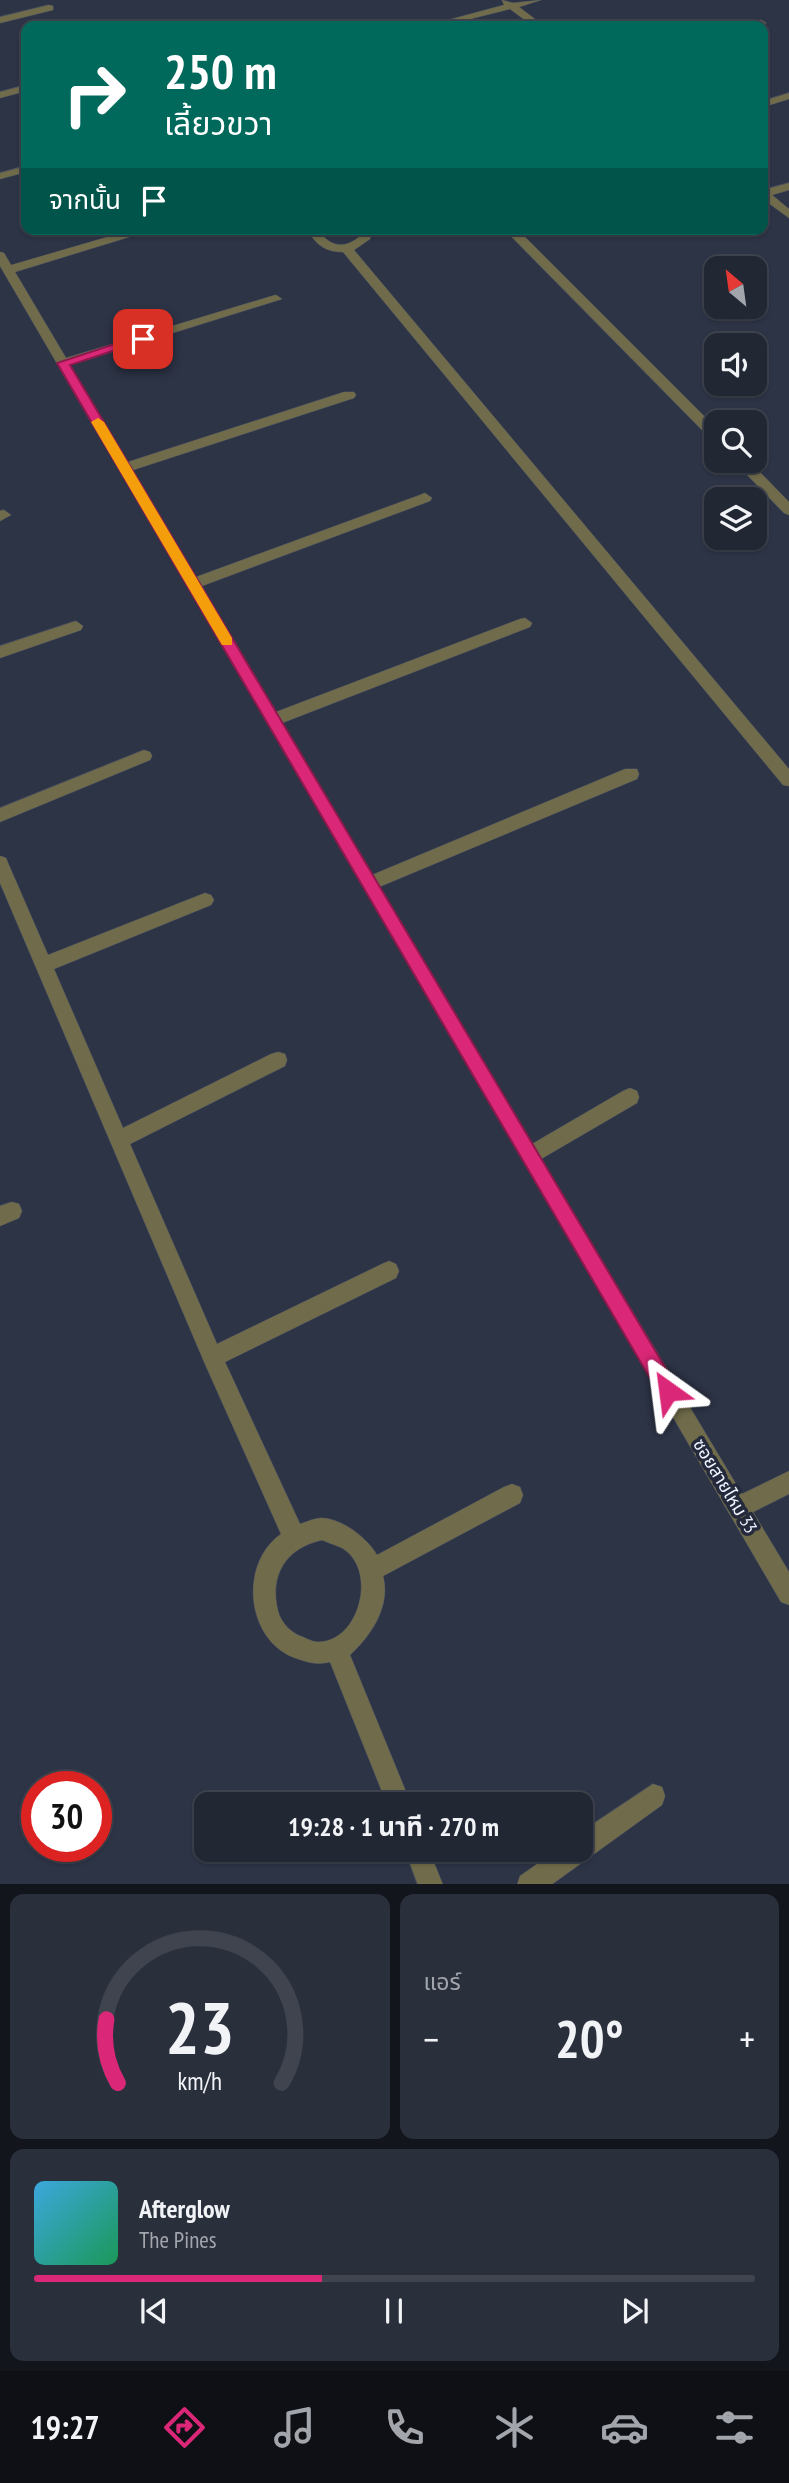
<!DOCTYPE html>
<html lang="th">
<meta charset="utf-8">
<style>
body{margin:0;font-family:"PT Sans Narrow","Noto Sans Thai",sans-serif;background:#2a2f3c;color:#f1f3f6;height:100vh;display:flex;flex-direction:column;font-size:26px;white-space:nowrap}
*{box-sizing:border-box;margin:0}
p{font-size:23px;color:#a2a5ac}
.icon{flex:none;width:38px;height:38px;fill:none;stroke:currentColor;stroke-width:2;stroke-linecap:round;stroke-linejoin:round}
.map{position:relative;height:1884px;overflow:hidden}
.sheet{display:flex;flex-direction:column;gap:10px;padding:10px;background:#13151d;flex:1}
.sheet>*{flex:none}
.top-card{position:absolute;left:21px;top:21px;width:747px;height:214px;border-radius:14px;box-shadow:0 2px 5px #0004,0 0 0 2px #3f444f;background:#00695c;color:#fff;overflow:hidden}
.needle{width:46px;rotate:331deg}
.fabs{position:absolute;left:704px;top:256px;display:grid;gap:14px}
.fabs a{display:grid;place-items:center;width:63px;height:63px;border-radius:14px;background:#222734;box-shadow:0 2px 5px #0004,0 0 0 2px #3f444f;font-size:35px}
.speed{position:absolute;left:21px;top:1771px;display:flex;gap:14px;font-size:35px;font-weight:700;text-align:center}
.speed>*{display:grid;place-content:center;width:91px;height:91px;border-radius:50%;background:#222734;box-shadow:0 2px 5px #0004,0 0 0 2px #3f444f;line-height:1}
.speed .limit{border:10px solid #d22;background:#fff;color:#111}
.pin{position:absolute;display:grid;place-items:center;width:60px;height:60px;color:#fff;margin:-30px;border-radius:14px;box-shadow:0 4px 10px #0006}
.me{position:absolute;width:77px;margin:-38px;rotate:329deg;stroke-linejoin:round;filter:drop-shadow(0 0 5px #0008)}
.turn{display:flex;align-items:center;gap:24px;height:147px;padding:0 28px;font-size:32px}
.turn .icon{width:91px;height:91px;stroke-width:2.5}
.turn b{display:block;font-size:49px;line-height:60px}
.then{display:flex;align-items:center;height:66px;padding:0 28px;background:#0003;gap:14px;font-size:26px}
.big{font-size:52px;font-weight:700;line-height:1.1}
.sheet .card{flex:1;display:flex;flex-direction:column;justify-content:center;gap:10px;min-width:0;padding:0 24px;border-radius:14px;background:#2a2f3c}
.sheet .dial{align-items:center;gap:0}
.dial svg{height:182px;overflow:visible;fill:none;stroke:#3f444f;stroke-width:7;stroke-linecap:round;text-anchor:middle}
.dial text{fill:#f1f3f6;stroke:none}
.song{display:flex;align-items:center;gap:21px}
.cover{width:84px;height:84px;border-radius:10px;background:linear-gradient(135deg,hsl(200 70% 55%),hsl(150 70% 35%))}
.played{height:7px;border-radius:4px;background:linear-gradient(90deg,#db2777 40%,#3f444f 40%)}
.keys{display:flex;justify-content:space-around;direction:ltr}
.heat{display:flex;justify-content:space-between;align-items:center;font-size:38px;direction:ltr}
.sheet .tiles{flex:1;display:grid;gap:10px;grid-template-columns:1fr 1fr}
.card:last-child{grid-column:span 2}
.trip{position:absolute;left:194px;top:1792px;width:399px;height:70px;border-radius:14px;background:#222734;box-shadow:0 2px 5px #0004,0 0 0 2px #3f444f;font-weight:700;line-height:70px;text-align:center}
.menu{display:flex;height:112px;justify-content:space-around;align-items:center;background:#0e1015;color:#a2a5ac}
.menu .icon{width:49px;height:49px}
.menu .on{color:#db2777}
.menu b{font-size:32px;color:#f1f3f6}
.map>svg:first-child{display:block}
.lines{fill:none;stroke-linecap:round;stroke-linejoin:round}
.minor-casing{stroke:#4c5364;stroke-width:1}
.minor{fill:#706b4a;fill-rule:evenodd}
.route{fill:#db2777;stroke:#8e194d;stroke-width:2}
.slow{fill:#f59e0b}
.labels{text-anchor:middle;stroke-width:7;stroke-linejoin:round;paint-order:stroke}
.street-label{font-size:18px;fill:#eef3ff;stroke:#242a3c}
</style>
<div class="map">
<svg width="789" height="1885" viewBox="0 0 789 1885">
<rect width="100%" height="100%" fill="#2d3446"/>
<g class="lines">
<g class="minor-casing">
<path id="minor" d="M502,0L513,3L541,0L519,7L544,26H533L510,9L442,26H426L504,5Z
M49,5L53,6V10L0,23V17Z
M761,20L766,23L765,25L746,26Z
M26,85V91L0,98V92Z
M789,93V99L763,107V101Z
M26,166V172L0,179V173Z
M789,183V190L772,195L789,209V218L763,199V190Z
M135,229H155L15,272L66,358L272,296L276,295L282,299L70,365L128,462L344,392H354L356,395L354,398L133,470L196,577L420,495L425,493L432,498L430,501L202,586L276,712L520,619L525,618L532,623L530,627L282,723L372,875L625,769H637L639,774L637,779L379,887L532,1144L623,1091L630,1088L637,1091L639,1097L637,1103L541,1159L742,1494L789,1471V1494L753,1512L789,1572V1605L781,1602L0,266V252L4,253L11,265Z
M314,229H326L324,237C335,248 348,247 360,236L359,229H371L370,239L354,250L789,769V786L783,785L343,252C330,252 320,248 312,237Z
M504,229H517L716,428V440L711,439Z
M733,460H748L789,502V515L784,513Z
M4,510L11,515L0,521V511Z
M76,621L83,626L81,630L0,658V646Z
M144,750L150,752L152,756L150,760L0,822V808Z
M0,856L6,858L8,863L48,955L205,893L211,895L214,900L211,905L54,969L123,1128L271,1054L278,1052L285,1054L287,1060L285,1066L130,1144L217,1344L382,1264L389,1261L396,1264L399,1271L396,1278L225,1362L300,1524C306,1522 315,1518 322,1518C343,1519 367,1538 377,1555L504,1487L512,1484L520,1487L523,1495L520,1503L383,1576C391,1606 371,1636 350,1655L411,1804H387L330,1662C317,1665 310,1663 298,1659C246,1643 238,1564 281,1534L205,1364L0,883ZM322,1540C328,1543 336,1545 342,1548C378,1569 360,1642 318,1642C314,1642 307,1639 303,1637C292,1634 281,1623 278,1611C269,1575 286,1548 322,1540Z
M12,1202L19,1204L22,1211L19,1218L0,1226V1206Z
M653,1784L662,1787L665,1796L662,1805L551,1885H517L520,1876L557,1850H581V1832Z
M405,1850H429L443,1885H418Z"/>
</g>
<use href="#minor" class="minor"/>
</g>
<path class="route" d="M139,336L149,339L70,365L675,1384L678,1391L675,1397L668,1400L661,1397L57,363Z"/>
<path class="slow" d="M98,418L104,422L232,638V645H222L91,422Z"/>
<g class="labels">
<g class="street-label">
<text transform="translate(725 1486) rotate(59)" y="6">ซอยสายไหม 33</text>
</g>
</g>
</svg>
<div class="fabs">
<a><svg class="needle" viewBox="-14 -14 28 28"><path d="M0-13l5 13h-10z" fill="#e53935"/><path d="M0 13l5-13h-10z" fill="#a2a5ac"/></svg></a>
<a><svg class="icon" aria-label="sound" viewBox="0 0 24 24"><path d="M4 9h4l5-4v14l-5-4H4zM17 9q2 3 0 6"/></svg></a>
<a><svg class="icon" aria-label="search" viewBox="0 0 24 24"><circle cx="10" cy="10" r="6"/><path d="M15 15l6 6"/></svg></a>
<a><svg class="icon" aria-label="layers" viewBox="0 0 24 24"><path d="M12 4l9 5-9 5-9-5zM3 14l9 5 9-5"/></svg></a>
</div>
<div class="speed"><div class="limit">30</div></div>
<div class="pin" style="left:143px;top:339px;background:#d93025"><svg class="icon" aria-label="arrive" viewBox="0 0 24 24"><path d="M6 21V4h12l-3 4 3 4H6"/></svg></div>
<svg class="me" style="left:668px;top:1391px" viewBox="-20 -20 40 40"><path d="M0-17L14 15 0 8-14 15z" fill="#db2777" stroke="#fff" stroke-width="4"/></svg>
<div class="trip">19:28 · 1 นาที · 270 m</div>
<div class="top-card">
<div class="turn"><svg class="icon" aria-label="right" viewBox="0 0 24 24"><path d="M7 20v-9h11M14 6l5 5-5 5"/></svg><div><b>250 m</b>เลี้ยวขวา</div></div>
<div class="then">จากนั้น<svg class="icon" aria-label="arrive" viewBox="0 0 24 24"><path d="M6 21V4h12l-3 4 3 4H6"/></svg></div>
</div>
</div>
<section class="sheet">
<div class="tiles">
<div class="card dial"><svg viewBox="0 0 100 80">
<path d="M14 69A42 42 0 1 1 86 69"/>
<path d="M14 69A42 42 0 0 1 9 41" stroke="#db2777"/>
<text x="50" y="56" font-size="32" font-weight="700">23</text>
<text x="50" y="72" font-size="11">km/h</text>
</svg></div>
<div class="card"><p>แอร์</p>
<div class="heat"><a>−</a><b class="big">20°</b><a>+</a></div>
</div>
<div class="card">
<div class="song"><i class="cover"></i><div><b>Afterglow</b><p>The Pines</p></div></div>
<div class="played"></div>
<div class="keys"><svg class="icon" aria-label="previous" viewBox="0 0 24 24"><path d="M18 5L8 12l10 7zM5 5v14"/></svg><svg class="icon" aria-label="pause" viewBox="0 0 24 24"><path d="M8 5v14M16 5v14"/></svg><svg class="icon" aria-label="next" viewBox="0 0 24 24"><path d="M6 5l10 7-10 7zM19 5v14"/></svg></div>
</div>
</div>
</section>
<nav class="menu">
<b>19:27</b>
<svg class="icon on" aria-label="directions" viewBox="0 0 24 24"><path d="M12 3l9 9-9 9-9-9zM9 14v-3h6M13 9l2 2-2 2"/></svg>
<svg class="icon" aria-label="music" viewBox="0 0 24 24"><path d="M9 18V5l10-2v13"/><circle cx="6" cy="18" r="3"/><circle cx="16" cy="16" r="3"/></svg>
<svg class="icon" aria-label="phone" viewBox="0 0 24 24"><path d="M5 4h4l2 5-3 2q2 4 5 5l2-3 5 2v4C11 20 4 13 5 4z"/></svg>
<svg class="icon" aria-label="climate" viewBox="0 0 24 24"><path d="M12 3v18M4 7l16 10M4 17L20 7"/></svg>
<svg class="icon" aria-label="car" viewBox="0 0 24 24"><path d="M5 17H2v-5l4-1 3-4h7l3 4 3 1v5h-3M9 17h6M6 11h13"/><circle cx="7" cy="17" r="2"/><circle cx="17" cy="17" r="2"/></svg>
<svg class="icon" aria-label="filters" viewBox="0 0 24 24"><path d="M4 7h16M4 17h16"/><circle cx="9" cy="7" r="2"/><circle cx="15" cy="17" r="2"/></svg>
</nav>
